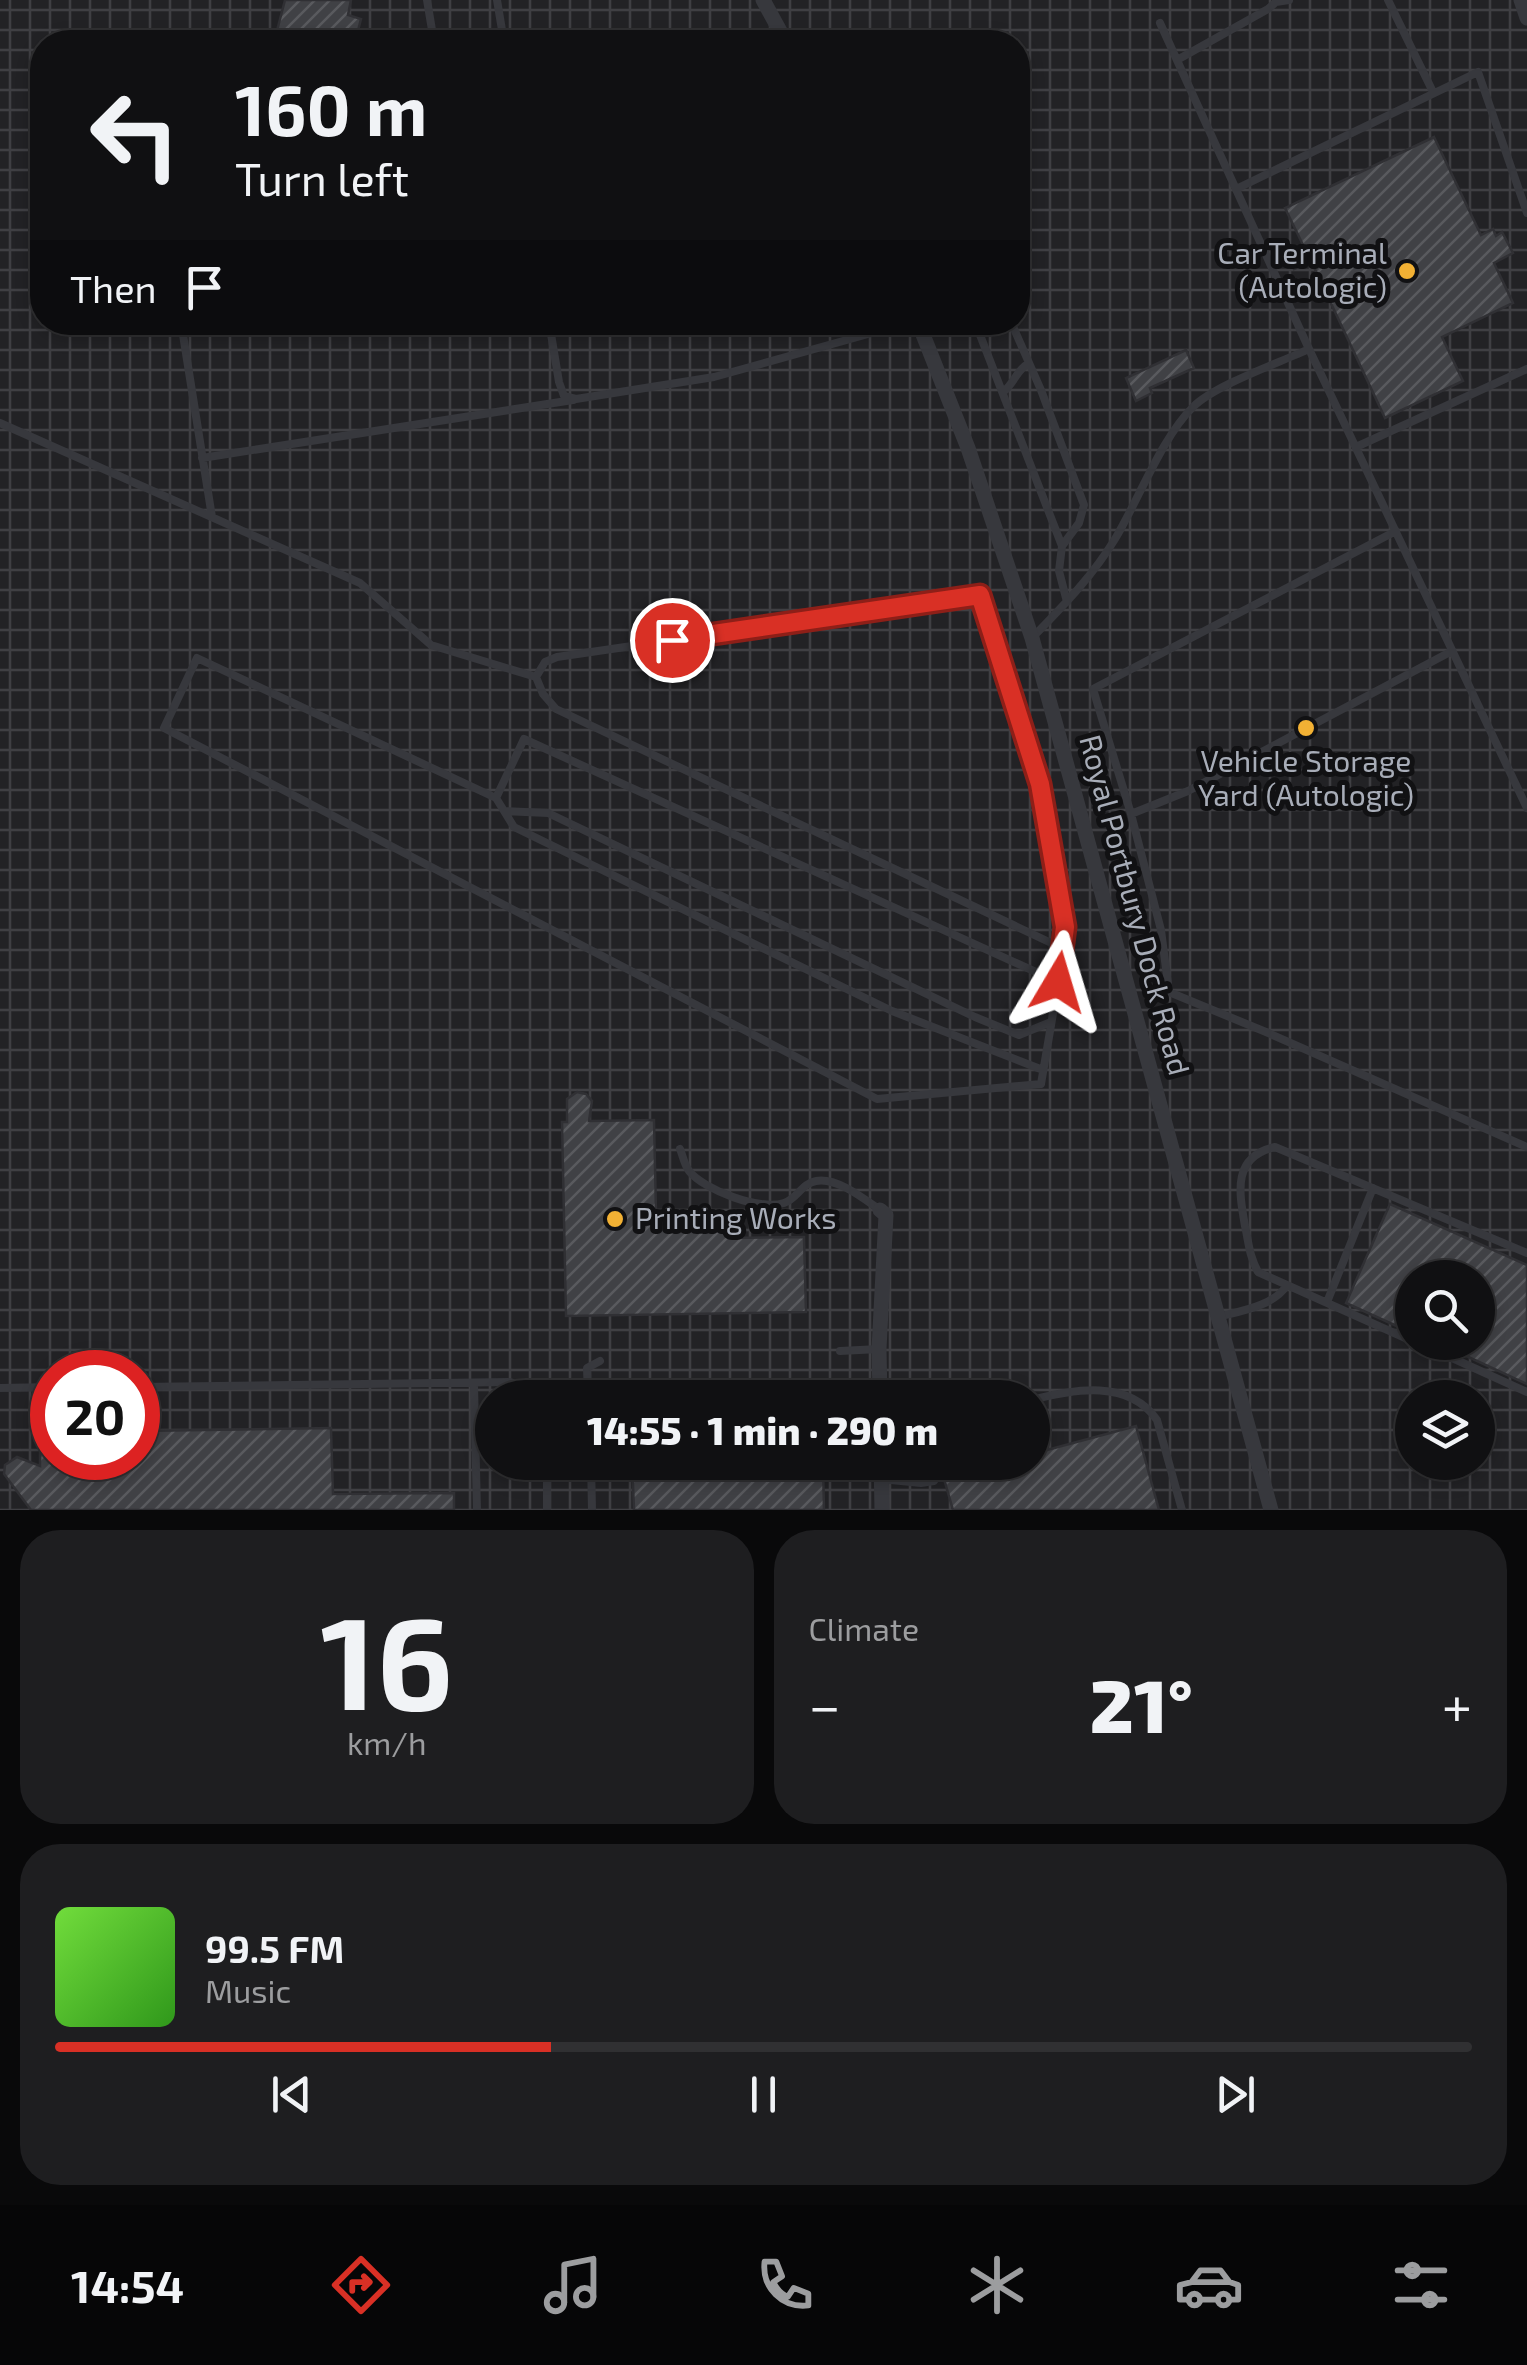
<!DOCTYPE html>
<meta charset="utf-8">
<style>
body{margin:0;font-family:"Exo 2",sans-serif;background:#1e1e20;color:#f1f3f6;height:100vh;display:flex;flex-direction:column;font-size:38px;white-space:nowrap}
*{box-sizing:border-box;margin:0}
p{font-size:32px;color:#9c9d9f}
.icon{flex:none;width:55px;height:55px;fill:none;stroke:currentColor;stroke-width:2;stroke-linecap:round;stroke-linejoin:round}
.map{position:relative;height:1510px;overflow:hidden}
.side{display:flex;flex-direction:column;gap:20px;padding:20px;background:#09090a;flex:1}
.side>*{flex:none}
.top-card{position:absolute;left:30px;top:30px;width:1000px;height:305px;border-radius:40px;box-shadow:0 5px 15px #0003,0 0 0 2px #303032;background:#101012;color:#f1f3f6;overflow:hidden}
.tools{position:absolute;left:1395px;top:1260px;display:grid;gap:20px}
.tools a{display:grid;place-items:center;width:100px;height:100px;border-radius:50%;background:#101012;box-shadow:0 5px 15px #0003,0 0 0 2px #303032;font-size:50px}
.speed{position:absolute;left:30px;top:1350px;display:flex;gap:20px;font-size:50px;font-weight:700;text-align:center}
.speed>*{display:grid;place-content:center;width:130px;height:130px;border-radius:50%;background:#101012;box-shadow:0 5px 15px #0003,0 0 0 2px #303032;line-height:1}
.speed .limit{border:15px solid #d22;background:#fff;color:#111}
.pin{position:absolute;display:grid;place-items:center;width:85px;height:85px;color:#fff;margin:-42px;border:5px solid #fff;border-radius:50%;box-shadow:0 2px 10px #0007}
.me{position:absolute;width:110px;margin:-55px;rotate:7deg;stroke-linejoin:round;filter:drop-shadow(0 0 8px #0008)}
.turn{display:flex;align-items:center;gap:35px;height:210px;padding:0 40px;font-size:45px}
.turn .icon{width:130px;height:130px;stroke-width:2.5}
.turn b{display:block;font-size:70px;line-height:85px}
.then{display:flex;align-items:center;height:95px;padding:0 40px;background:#0003;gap:20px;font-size:38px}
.big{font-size:75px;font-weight:800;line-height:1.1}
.side .card{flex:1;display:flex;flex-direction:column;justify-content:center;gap:15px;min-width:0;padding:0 35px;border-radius:40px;background:#1e1e20}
.side .dial{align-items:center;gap:0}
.dial b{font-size:130px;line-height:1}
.song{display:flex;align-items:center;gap:30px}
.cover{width:120px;height:120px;border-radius:15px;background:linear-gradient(135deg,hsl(100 70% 55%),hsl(110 70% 35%))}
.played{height:10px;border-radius:5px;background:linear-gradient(90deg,#d93025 35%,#303032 35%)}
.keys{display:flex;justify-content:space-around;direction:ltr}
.heat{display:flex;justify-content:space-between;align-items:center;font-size:55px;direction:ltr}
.side .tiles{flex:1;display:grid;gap:20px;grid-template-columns:1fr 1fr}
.card:last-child{grid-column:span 2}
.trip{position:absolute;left:475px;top:1380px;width:575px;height:100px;border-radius:50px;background:#101012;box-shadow:0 5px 15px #0003,0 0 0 2px #303032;font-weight:800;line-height:100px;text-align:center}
.menu{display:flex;height:160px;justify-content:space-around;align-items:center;background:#060607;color:#9c9d9f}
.menu .icon{width:70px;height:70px}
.menu .on{color:#d93025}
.menu b{font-size:45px;color:#f1f3f6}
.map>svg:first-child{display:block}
.industrial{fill:url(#industrial-grid);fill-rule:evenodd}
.building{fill:url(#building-hatch);stroke:#303034;stroke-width:2.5}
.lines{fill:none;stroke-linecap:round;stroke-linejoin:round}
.service{stroke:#37383d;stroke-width:8}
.minor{stroke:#37383d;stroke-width:15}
.route-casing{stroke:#8d1f18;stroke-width:25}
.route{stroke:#d93025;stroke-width:18}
.poi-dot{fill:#f2b134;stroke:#111113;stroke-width:4}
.labels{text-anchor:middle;stroke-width:10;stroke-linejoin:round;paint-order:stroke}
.poi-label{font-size:30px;fill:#a8adb8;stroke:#111113;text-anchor:end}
.street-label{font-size:30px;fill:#a8adb8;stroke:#111113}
</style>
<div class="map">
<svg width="1527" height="1510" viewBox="0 0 1527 1510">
<defs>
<pattern id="industrial-grid" width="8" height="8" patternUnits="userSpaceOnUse" patternTransform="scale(2.5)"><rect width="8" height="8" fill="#222225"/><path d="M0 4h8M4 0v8" fill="none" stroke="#3f3f43"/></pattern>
<pattern id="building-hatch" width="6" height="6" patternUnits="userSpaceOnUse" patternTransform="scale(2.5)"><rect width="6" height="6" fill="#404145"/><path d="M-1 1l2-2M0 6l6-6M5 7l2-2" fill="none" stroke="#595a5e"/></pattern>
</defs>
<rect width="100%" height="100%" fill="#161618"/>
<path class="industrial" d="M0,0H1527V1510H0ZM42,42H1018V322H42ZM1412,1278H1478V1342H1412ZM52,1372H138V1458H52ZM492,1398H1032V1462H492ZM1412,1398H1478V1462H1412Z"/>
<path class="building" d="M285,0H351L348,15L361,19L355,42H274Z
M1434,137L1481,235L1493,229L1496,236L1502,232L1513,253L1494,263L1513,303L1442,337L1463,381L1385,418L1311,261L1294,269L1287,254L1303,245L1285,208Z
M1186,350L1194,368L1150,388L1152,393L1136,401L1126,378Z
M577,1092L586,1094L592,1101L589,1121L654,1120L656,1211H666V1229L730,1227V1238L804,1237L806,1312L566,1316L562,1122H567V1099Z
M1390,1204L1527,1265V1384L1436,1342H1478V1278H1412V1333L1346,1303Z
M1136,1426L1159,1510H953L944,1479L1003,1462H1032V1454Z
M331,1428L333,1494L454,1493V1510H31L4,1474L5,1465L17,1457L40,1466V1433L52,1432V1458H138V1431Z
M632,1462H823L824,1510H634Z"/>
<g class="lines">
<path class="service" d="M427,0L434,42
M497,0L504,42
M1388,0L1433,92
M1160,23L1309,349L1527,808
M1177,60L1268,9L1276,2L1289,0
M1236,189L1478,72L1527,213
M181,322L212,517
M549,322L559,382L564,396L576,399L714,377L911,322
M975,322L1062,546L1059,571L1067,602
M1011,322L1041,390L1084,505L1079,523L1062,546
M1003,392C1014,384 1017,369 1029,363
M0,423L360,583L431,645L536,677
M1356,447L1527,369
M202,458L573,400
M980,595L1041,784L1065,927L1064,949L556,709L543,694L536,677L545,662L557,657Z
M1032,638C1062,607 1092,577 1115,539C1138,501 1162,437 1193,407C1215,385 1279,363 1309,349
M1452,651L1188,791L1131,814L1161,930L1169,992L1266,1032L1527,1147
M496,798L524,739L1058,982
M505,811L548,813L975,1017L1019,1035L1051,1022
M1131,814L1093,689L1396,531
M1043,1070L892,1011L514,827L496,798L197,658L164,728L877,1099L1041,1084L1064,949
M680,1149C683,1156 684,1164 689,1171C704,1190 760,1211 784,1203C797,1199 802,1183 816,1181C837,1177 864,1199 880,1210
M1327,1302L1373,1188
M1218,1317C1241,1311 1274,1306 1287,1285
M1412,1341L1258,1272C1249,1255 1249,1244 1245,1226C1239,1192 1232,1157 1275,1147L1527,1253
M1417,1342L1527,1392
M840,1351L879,1349
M474,1385L477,1510
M138,1387L510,1382L527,1387L542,1398
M0,1388L52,1387
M588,1398L587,1368L600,1361
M1032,1400C1074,1389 1129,1379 1157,1420L1182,1510
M547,1462V1510
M591,1462L592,1510
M881,1479L921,1483L934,1481L945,1462"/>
<path class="minor" d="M763,0L786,42
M1521,0L1527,18
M918,322L968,448L1032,638L1271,1510
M880,1398L879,1349L886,1215L880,1210
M881,1462L882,1510"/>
</g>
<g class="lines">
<g class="route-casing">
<path id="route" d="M672,640L980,595L1040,784L1065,927L1058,982"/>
</g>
<use href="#route" class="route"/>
</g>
<g class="poi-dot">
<circle cx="1407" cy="271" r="10"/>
<circle cx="1306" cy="728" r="10"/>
<circle cx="615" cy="1219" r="10"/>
</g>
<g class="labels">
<g class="poi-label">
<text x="1387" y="264">Car Terminal<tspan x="1387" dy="34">(Autologic)</tspan></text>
<text x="1306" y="772" text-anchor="middle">Vehicle Storage<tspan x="1306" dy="34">Yard (Autologic)</tspan></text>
<text x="635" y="1229" text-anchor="start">Printing Works</text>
</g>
<g class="street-label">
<text transform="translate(1134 905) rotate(75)" y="10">Royal Portbury Dock Road</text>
</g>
</g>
</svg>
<div class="tools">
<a><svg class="icon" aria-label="search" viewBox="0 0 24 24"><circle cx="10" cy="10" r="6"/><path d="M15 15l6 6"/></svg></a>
<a><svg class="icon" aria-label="layers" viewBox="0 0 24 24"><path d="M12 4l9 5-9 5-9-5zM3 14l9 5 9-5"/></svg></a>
</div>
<div class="speed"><div class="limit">20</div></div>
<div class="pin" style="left:672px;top:640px;background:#d93025"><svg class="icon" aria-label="arrive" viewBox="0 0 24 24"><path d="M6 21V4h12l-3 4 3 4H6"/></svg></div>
<svg class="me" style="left:1058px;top:982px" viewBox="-20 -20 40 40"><path d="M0-17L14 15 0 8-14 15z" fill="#d93025" stroke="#fff" stroke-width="4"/></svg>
<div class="trip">14:55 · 1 min · 290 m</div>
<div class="top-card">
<div class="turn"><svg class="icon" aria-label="left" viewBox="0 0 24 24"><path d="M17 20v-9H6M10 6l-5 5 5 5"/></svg><div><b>160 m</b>Turn left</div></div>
<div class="then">Then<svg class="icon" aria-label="arrive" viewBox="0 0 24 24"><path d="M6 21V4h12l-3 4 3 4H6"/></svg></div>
</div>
</div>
<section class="side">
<div class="tiles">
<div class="card dial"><b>16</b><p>km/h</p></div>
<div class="card"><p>Climate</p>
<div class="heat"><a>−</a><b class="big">21°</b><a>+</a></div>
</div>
<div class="card">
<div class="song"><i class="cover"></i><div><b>99.5 FM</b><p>Music</p></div></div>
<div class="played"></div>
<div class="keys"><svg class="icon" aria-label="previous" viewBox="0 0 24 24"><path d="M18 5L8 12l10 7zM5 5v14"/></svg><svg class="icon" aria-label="pause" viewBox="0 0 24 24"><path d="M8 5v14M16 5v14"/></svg><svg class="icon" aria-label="next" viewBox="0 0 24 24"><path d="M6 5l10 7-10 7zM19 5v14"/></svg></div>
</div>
</div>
</section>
<nav class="menu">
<b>14:54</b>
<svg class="icon on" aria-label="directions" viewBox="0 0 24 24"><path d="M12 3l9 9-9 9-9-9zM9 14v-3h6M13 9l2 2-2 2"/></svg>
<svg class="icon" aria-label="music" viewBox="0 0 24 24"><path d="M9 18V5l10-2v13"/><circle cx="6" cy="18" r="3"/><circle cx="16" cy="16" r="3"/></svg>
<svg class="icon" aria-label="phone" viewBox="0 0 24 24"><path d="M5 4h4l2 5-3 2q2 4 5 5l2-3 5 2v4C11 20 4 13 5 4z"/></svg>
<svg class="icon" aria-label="climate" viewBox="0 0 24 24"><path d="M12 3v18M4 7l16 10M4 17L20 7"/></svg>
<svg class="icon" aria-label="car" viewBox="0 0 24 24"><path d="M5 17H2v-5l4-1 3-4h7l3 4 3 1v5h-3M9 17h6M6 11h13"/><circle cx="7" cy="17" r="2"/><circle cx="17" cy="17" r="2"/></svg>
<svg class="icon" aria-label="filters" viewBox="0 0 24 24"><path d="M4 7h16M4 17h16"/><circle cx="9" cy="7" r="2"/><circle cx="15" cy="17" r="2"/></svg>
</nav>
